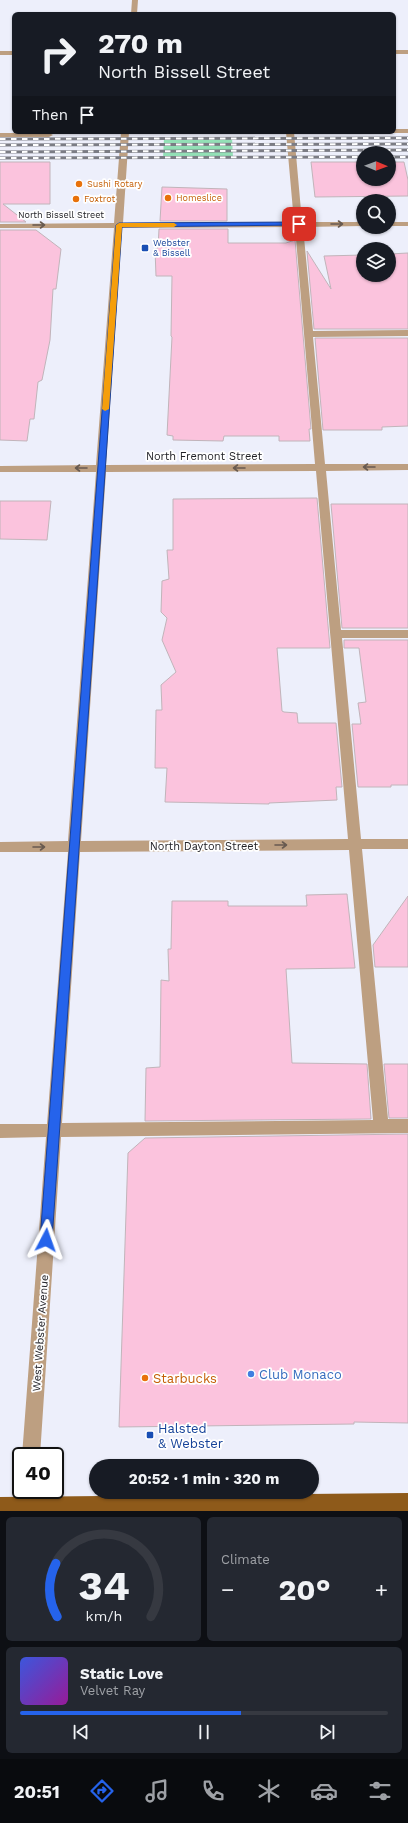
<!DOCTYPE html>
<meta charset="utf-8">
<style>
body{margin:0;font-family:"Work Sans",sans-serif;background:#242831;color:#f1f3f6;height:100vh;display:flex;flex-direction:column;font-size:15px;white-space:nowrap}
*{box-sizing:border-box;margin:0}
p{font-size:13px;color:#9ea1a6}
.icon{flex:none;width:22px;height:22px;fill:none;stroke:currentColor;stroke-width:2;stroke-linecap:round;stroke-linejoin:round}
.map{position:relative;height:1511px;overflow:hidden}
.panel{display:flex;flex-direction:column;gap:6px;padding:6px;background:#0d0f14;flex:1}
.panel>*{flex:none}
.top-card{position:absolute;left:12px;top:12px;width:384px;height:122px;border-radius:6px;box-shadow:0 1px 3px #0004;background:#171b24;color:#f1f3f6;overflow:hidden}
.needle{width:26px;rotate:91deg}
.fabs{position:absolute;left:356px;top:146px;display:grid;gap:8px}
.fabs a{display:grid;place-items:center;width:40px;height:40px;border-radius:50%;background:#171b24;box-shadow:0 1px 3px #0004;font-size:20px}
.speed{position:absolute;left:12px;top:1447px;display:flex;gap:8px;font-size:20px;font-weight:700;text-align:center}
.speed>*{display:grid;place-content:center;width:52px;height:52px;border-radius:50%;background:#171b24;box-shadow:0 1px 3px #0004;line-height:1}
.speed .limit{border:2px solid #111;border-radius:6px;background:#fff;color:#111}
.pin{position:absolute;display:grid;place-items:center;width:34px;height:34px;color:#fff;margin:-17px;border-radius:8px;box-shadow:0 2px 6px #0006}
.me{position:absolute;width:44px;margin:-22px;rotate:4deg;stroke-linejoin:round;filter:drop-shadow(0 0 3px #0008)}
.turn{display:flex;align-items:center;gap:14px;height:84px;padding:0 20px;font-size:18px}
.turn .icon{width:52px;height:52px;stroke-width:2.5}
.turn b{display:block;font-size:28px;line-height:34px}
.then{display:flex;align-items:center;height:38px;padding:0 20px;background:#0003;gap:8px;font-size:15px}
.big{font-size:30px;font-weight:700;line-height:1.1}
.panel .tile{flex:1;display:flex;flex-direction:column;justify-content:center;gap:6px;min-width:0;padding:0 14px;border-radius:6px;background:#242831}
.panel .dial{align-items:center;gap:0}
.dial svg{height:104px;overflow:visible;fill:none;stroke:#363941;stroke-width:7;stroke-linecap:round;text-anchor:middle}
.dial text{fill:#f1f3f6;stroke:none}
.song{display:flex;align-items:center;gap:12px}
.cover{width:48px;height:48px;border-radius:6px;background:linear-gradient(135deg,hsl(230 70% 55%),hsl(300 70% 35%))}
.played{height:4px;border-radius:2px;background:linear-gradient(90deg,#2563eb 60%,#363941 60%)}
.keys{display:flex;justify-content:space-around;direction:ltr}
.heat{display:flex;justify-content:space-between;align-items:center;font-size:22px;direction:ltr}
.panel .tiles{flex:1;display:grid;gap:6px;grid-template-columns:1fr 1fr}
.tile:last-child{grid-column:span 2}
.trip{position:absolute;left:89px;top:1459px;width:230px;height:40px;border-radius:20px;background:#171b24;box-shadow:0 1px 3px #0004;font-weight:700;line-height:40px;text-align:center}
.menu{display:flex;height:64px;justify-content:space-around;align-items:center;background:#090b0e;color:#9ea1a6}
.menu .icon{width:28px;height:28px}
.menu .on{color:#2563eb}
.menu b{font-size:18px;color:#f1f3f6}
.map>svg:first-child{display:block}
.green{fill:#93e0b6}
.building{fill:#fbc3dd;stroke:#c1b4ba}
.lines{fill:none;stroke-linecap:round;stroke-linejoin:round}
.minor{fill:#bd9f81;fill-rule:evenodd}
.major{fill:#8e5a1a;fill-rule:evenodd}
.rail-casing{stroke:#7b7c84;stroke-width:3}
.rail{stroke:#fff;stroke-width:2;stroke-dasharray:5.5;stroke-linecap:butt}
.oneway{stroke:#685a50}
.route{fill:#2563eb;stroke:#184099}
.slow{fill:#f59e0b}
.food-dot{fill:#e8710a;stroke:#fff;stroke-width:1.5}
.transit-dot{fill:#1a4fb4;stroke:#fff;stroke-width:1.5}
.shop-dot{fill:#3f7fe0;stroke:#fff;stroke-width:1.5}
.labels{text-anchor:middle;stroke-width:3.5;stroke-linejoin:round;paint-order:stroke}
.far-food-label{font-size:9px;fill:#c56008;stroke:#fff;text-anchor:start}
.far-street-label{font-size:9px;fill:#222227;stroke:#fff}
.far-transit-label{font-size:9px;fill:#164399;stroke:#fff;text-anchor:start}
.street-label{font-size:11px;fill:#222227;stroke:#fff}
.near-shop-label{font-size:13px;fill:#366cbe;stroke:#fff;text-anchor:start}
.near-food-label{font-size:13px;fill:#c56008;stroke:#fff;text-anchor:start}
.near-transit-label{font-size:13px;fill:#164399;stroke:#fff;text-anchor:start}
</style>
<div class="map">
<svg width="408" height="1511" viewBox="0 0 408 1511">
<rect width="100%" height="100%" fill="#edeffb"/>
<path class="green" d="M232,137L233,158L163,159L164,138Z"/>
<path class="building" d="M0,162H50V204H3L26,222H0Z
M311,162H363V179H389V162H404L408,180V196L315,197Z
M162,187L227,189V221H160Z
M159,229H228V243H286L295,240L311,429H309L310,441H279V436H224L223,441L173,440V436L167,435L172,337L171,336L172,276H156L155,249L158,248Z
M0,230H36L61,249L56,289H53L50,340L42,380L38,382L34,419H30L27,441L0,440Z
M307,251L331,289L324,256L363,255V275H389V254L408,253V329H314Z
M315,338H408V426L382,427V430H323Z
M317,498L330,648H277L282,711L284,712L297,713L298,723H336L342,787H336L337,800L269,803V804L165,802L167,768H155L156,710H162L161,685L176,672L162,640L167,618L161,612L162,581L169,579L167,550H173V499Z
M0,501H51L47,540L0,539Z
M331,504H408V628H342Z
M344,640H408V785H391V787H358L352,724H361L358,703L366,702L359,648H344Z
M347,894L355,968L286,969L292,1063L367,1064L371,1119L145,1121L146,1068L160,1067L161,980L169,981L168,949H171L172,901H228V906H307L306,895Z
M408,896V967H375L373,945Z
M384,1064H408V1118H389Z
M408,1134V1423L354,1422V1424L119,1427L128,1153L145,1138Z"/>
<g class="lines">
<path class="minor" d="M132,0H138L137,14H131Z
M394,50H408V54H394Z
M0,51H14V55H0Z
M394,129H408V133H391L394,132Z
M121,132H129L123,223L294,222L286,132H294L302,222H363V226L303,227L313,331L408,330V336L313,337L325,464H408V470L326,471L341,630H408V638H342L361,839H408V849H362L388,1119H408V1133L61,1137L40,1456H22L46,1137L0,1138V1124H47L68,852H0V842L68,841L96,472H0V466L96,465L114,228H0V224L114,223ZM295,227L315,464L106,465L122,228ZM316,471L348,839L81,841L106,472ZM349,850L373,1120L62,1123L80,852Z
M0,133H49L53,135L49,137H0Z
M389,222H408V226H389Z
M21,1486V1490H37L35,1511H17Z"/>
<path class="major" d="M408,1493V1511H0V1497Z"/>
<g class="rail-casing">
<path id="rail" d="M0,139L408,138
M0,145L408,144
M0,152L408,150
M389,157H408
M0,158L363,157"/>
</g>
<use href="#rail" class="rail"/>
</g>
<defs><path id="oneway-shaft" d="M-6 0H5M1.5-3L5.5 0L1.5 3" fill="none" stroke-width="1.6" stroke-linecap="round" stroke-linejoin="round"/></defs>
<g class="oneway">
<use href="#oneway-shaft" transform="translate(337 224)"/>
<use href="#oneway-shaft" transform="translate(39 225)"/>
<use href="#oneway-shaft" transform="translate(369 467) rotate(180)"/>
<use href="#oneway-shaft" transform="translate(81 468) rotate(180)"/>
<use href="#oneway-shaft" transform="translate(239 468) rotate(180)"/>
<use href="#oneway-shaft" transform="translate(281 845)"/>
<use href="#oneway-shaft" transform="translate(39 847)"/>
</g>
<path class="route" d="M299,222L302,224L301,225L122,227L52,1240L50,1245L46,1246L42,1245L40,1240L116,225L119,223Z"/>
<path class="slow" d="M119,223H174L177,225L174,227H122L109,409L105,411L102,409L116,225Z"/>
<g class="food-dot">
<circle cx="79" cy="184" r="4"/>
<circle cx="168" cy="198" r="4"/>
<circle cx="76" cy="199" r="4"/>
<circle cx="145" cy="1378" r="4"/>
</g>
<g class="transit-dot">
<rect x="141" y="244" width="8" height="8" rx="2"/>
<rect x="146" y="1431" width="8" height="8" rx="2"/>
</g>
<circle class="shop-dot" cx="251" cy="1374" r="4"/>
<g class="labels">
<g class="far-food-label">
<text x="87" y="187">Sushi Rotary</text>
<text x="176" y="201">Homeslice</text>
<text x="84" y="202">Foxtrot</text>
</g>
<g class="far-street-label">
<text x="61" y="218">North Bissell Street</text>
</g>
<g class="far-transit-label">
<text x="153" y="246">Webster<tspan x="153" dy="10">&amp; Bissell</tspan></text>
</g>
<g class="street-label">
<text x="204" y="460">North Fremont Street</text>
<text x="204" y="850">North Dayton Street</text>
<text transform="translate(40 1333) rotate(-86)" y="4">West Webster Avenue</text>
</g>
<g class="near-shop-label">
<text x="259" y="1379">Club Monaco</text>
</g>
<g class="near-food-label">
<text x="153" y="1383">Starbucks</text>
</g>
<g class="near-transit-label">
<text x="158" y="1433">Halsted<tspan x="158" dy="15">&amp; Webster</tspan></text>
</g>
</g>
</svg>
<div class="fabs">
<a><svg class="needle" viewBox="-14 -14 28 28"><path d="M0-13l5 13h-10z" fill="#e53935"/><path d="M0 13l5-13h-10z" fill="#9ea1a6"/></svg></a>
<a><svg class="icon" aria-label="search" viewBox="0 0 24 24"><circle cx="10" cy="10" r="6"/><path d="M15 15l6 6"/></svg></a>
<a><svg class="icon" aria-label="layers" viewBox="0 0 24 24"><path d="M12 4l9 5-9 5-9-5zM3 14l9 5 9-5"/></svg></a>
</div>
<div class="speed"><div class="limit">40</div></div>
<div class="pin" style="left:299px;top:224px;background:#d93025"><svg class="icon" aria-label="arrive" viewBox="0 0 24 24"><path d="M6 21V4h12l-3 4 3 4H6"/></svg></div>
<svg class="me" style="left:46px;top:1240px" viewBox="-20 -20 40 40"><path d="M0-17L14 15 0 8-14 15z" fill="#2563eb" stroke="#fff" stroke-width="4"/></svg>
<div class="trip">20:52 · 1 min · 320 m</div>
<div class="top-card">
<div class="turn"><svg class="icon" aria-label="right" viewBox="0 0 24 24"><path d="M7 20v-9h11M14 6l5 5-5 5"/></svg><div><b>270 m</b>North Bissell Street</div></div>
<div class="then">Then<svg class="icon" aria-label="arrive" viewBox="0 0 24 24"><path d="M6 21V4h12l-3 4 3 4H6"/></svg></div>
</div>
</div>
<section class="panel">
<div class="tiles">
<div class="tile dial"><svg viewBox="0 0 100 80">
<path d="M14 69A42 42 0 1 1 86 69"/>
<path d="M14 69A42 42 0 0 1 13 28" stroke="#2563eb"/>
<text x="50" y="56" font-size="32" font-weight="700">34</text>
<text x="50" y="72" font-size="11">km/h</text>
</svg></div>
<div class="tile"><p>Climate</p>
<div class="heat"><a>−</a><b class="big">20°</b><a>+</a></div>
</div>
<div class="tile">
<div class="song"><i class="cover"></i><div><b>Static Love</b><p>Velvet Ray</p></div></div>
<div class="played"></div>
<div class="keys"><svg class="icon" aria-label="previous" viewBox="0 0 24 24"><path d="M18 5L8 12l10 7zM5 5v14"/></svg><svg class="icon" aria-label="pause" viewBox="0 0 24 24"><path d="M8 5v14M16 5v14"/></svg><svg class="icon" aria-label="next" viewBox="0 0 24 24"><path d="M6 5l10 7-10 7zM19 5v14"/></svg></div>
</div>
</div>
</section>
<nav class="menu">
<b>20:51</b>
<svg class="icon on" aria-label="directions" viewBox="0 0 24 24"><path d="M12 3l9 9-9 9-9-9zM9 14v-3h6M13 9l2 2-2 2"/></svg>
<svg class="icon" aria-label="music" viewBox="0 0 24 24"><path d="M9 18V5l10-2v13"/><circle cx="6" cy="18" r="3"/><circle cx="16" cy="16" r="3"/></svg>
<svg class="icon" aria-label="phone" viewBox="0 0 24 24"><path d="M5 4h4l2 5-3 2q2 4 5 5l2-3 5 2v4C11 20 4 13 5 4z"/></svg>
<svg class="icon" aria-label="climate" viewBox="0 0 24 24"><path d="M12 3v18M4 7l16 10M4 17L20 7"/></svg>
<svg class="icon" aria-label="car" viewBox="0 0 24 24"><path d="M5 17H2v-5l4-1 3-4h7l3 4 3 1v5h-3M9 17h6M6 11h13"/><circle cx="7" cy="17" r="2"/><circle cx="17" cy="17" r="2"/></svg>
<svg class="icon" aria-label="filters" viewBox="0 0 24 24"><path d="M4 7h16M4 17h16"/><circle cx="9" cy="7" r="2"/><circle cx="15" cy="17" r="2"/></svg>
</nav>
